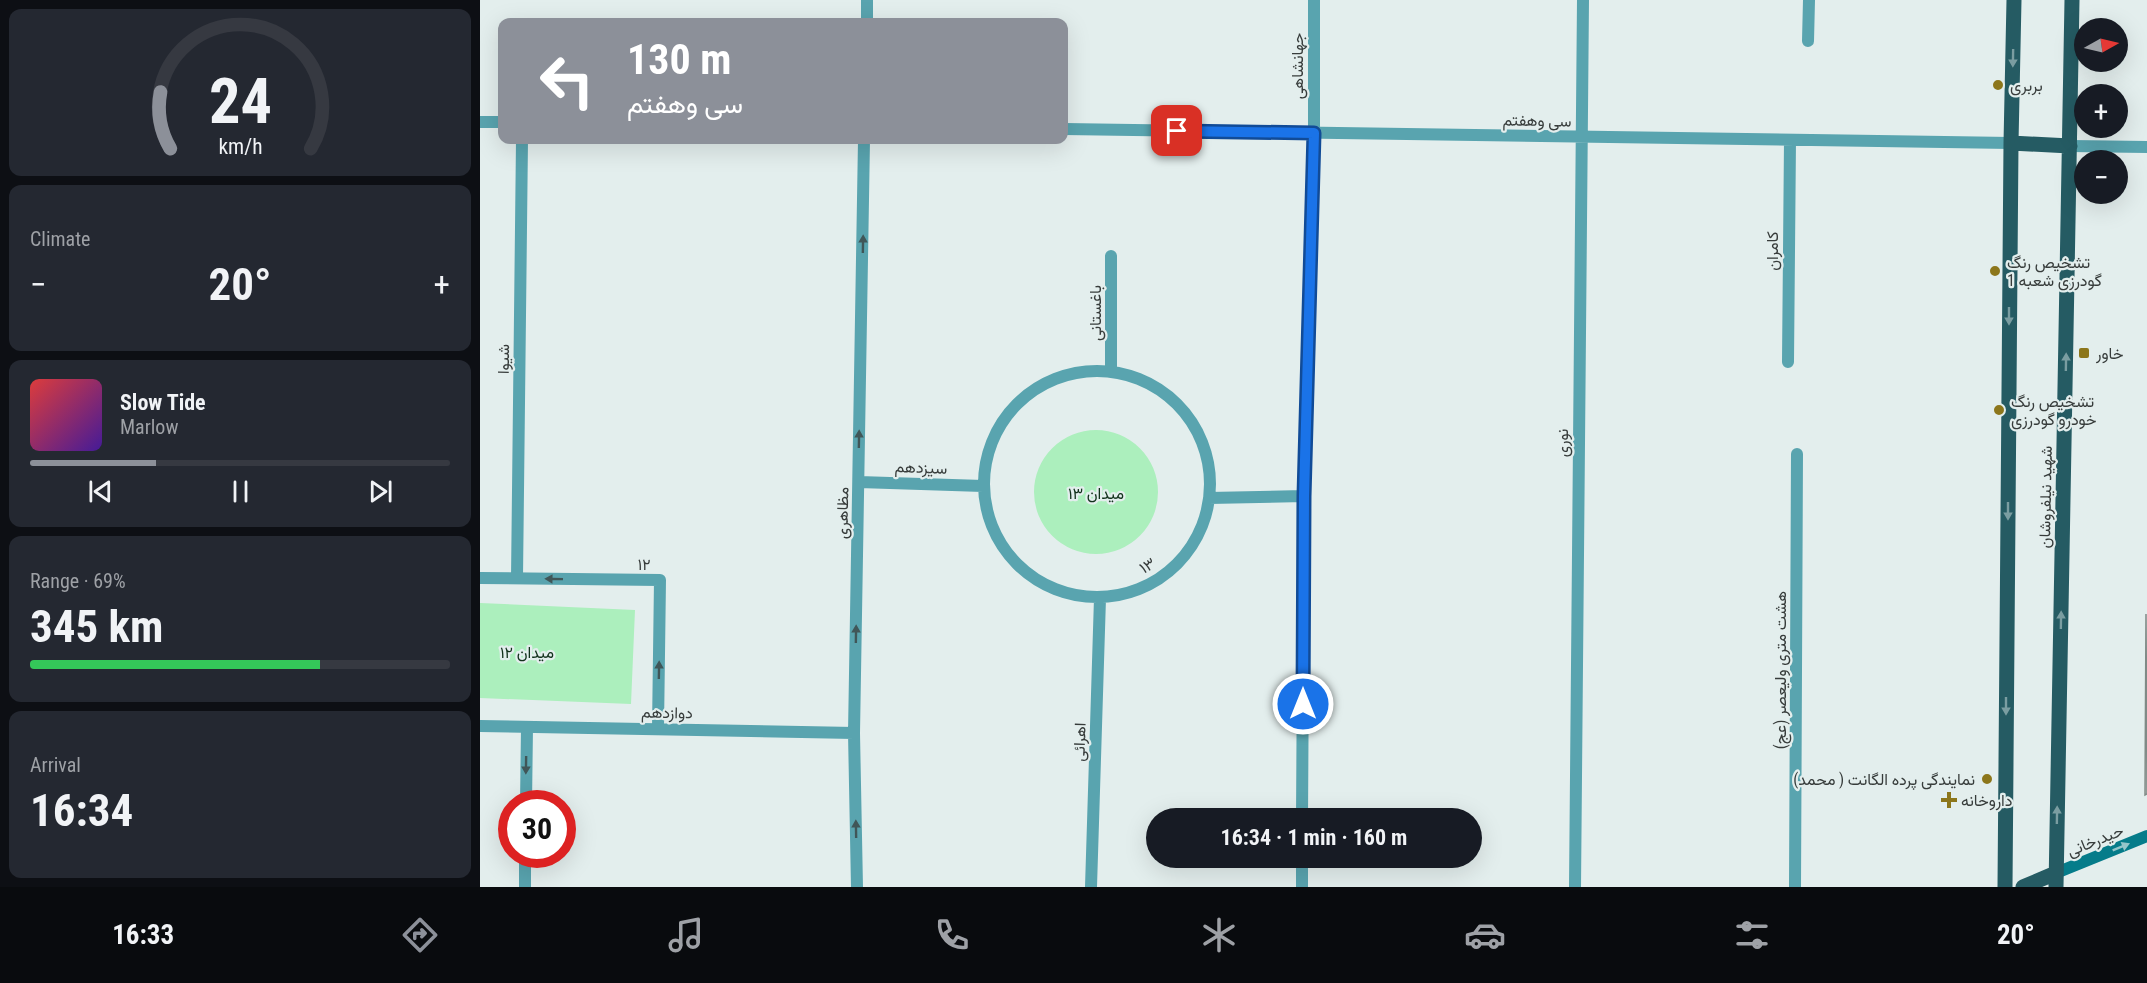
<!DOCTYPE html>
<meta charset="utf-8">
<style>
body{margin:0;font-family:"Roboto Condensed",Vazirmatn,sans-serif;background:#242831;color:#f1f3f6;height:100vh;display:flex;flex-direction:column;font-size:22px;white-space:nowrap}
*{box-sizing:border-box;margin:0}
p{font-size:20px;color:#9ea1a6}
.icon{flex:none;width:33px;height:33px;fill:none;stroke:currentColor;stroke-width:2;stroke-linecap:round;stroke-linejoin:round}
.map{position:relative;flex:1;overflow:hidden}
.sheet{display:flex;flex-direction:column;gap:9px;padding:9px;background:#0d0f14;width:480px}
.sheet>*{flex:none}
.guide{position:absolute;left:18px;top:18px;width:570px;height:126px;border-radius:12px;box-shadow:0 6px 24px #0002;background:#8c9099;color:#fff;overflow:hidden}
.needle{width:39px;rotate:82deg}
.buttons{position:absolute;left:1594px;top:18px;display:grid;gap:12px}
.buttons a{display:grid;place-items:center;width:54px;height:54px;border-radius:50%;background:#171b24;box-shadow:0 6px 24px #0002;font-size:30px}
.speed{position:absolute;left:18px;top:790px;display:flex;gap:12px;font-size:30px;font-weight:700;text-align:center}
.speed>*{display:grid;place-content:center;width:78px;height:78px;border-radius:50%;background:#171b24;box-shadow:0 6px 24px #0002;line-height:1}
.speed .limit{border:9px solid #d22;background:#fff;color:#111}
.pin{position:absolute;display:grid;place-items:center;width:51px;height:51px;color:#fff;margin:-26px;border-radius:12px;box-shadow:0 3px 9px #0006}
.me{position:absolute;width:66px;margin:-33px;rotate:0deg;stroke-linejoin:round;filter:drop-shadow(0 0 4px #0008)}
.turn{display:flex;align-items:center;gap:21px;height:126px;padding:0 30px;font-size:27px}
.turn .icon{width:78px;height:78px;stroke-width:2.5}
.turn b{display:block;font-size:42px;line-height:51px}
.big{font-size:45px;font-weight:700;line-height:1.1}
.sheet .tile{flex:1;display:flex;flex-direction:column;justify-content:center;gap:9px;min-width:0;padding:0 21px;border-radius:12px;background:#242831}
.sheet .dial{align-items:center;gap:0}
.dial svg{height:156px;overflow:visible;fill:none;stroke:#363941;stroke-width:7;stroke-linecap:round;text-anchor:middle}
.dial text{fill:#f1f3f6;stroke:none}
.song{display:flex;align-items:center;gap:18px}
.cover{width:72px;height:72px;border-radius:9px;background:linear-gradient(135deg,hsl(0 70% 55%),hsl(260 70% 35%))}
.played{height:6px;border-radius:3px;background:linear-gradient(90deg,#8c9099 30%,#363941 30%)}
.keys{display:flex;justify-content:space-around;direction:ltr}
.heat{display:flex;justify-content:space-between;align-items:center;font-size:33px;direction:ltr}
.charge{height:9px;border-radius:4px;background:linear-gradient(90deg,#34c759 69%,#363941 0)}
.trip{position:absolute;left:666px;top:808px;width:336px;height:60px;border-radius:30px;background:#171b24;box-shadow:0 6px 24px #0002;font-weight:700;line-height:60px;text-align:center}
.tabs{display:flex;height:96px;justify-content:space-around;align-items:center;background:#090b0e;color:#9ea1a6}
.tabs .icon{width:42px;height:42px}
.tabs .on{color:#8c9099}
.tabs b{font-size:27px;color:#f1f3f6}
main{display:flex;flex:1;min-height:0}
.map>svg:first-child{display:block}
.green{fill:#acefbd}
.building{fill:#c4cfcb;stroke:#808a86;stroke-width:1.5}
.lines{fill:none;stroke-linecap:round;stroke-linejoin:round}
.minor{stroke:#59a4af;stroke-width:12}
.secondary{stroke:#057c8a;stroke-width:12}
.primary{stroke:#255b63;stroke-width:15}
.oneway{fill:#7a9da1}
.oneway2{fill:#405658}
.oneway3{fill:#95c6ca}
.route-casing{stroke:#114b97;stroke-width:15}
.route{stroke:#1a73e8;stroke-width:10}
.poi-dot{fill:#8c761b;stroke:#e3eeed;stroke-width:2}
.labels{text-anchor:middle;stroke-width:4.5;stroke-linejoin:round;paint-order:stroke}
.street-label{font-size:16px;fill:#373c3b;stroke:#e3eeed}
.poi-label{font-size:16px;fill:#373c3b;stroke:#e3eeed;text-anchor:start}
.park-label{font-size:16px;fill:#11311b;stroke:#e3eeed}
</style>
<main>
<section class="sheet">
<div class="tile dial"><svg viewBox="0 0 100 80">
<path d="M14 69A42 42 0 1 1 86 69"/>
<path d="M14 69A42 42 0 0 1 9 40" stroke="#8c9099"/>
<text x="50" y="56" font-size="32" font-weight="700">24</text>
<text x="50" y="72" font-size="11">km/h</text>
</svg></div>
<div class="tile"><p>Climate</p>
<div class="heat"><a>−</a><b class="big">20°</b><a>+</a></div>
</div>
<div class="tile">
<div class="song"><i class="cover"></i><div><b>Slow Tide</b><p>Marlow</p></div></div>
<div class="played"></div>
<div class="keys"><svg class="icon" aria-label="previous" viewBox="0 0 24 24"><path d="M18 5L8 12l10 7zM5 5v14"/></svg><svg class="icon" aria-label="pause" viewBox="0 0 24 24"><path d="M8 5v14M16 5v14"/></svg><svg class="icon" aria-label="next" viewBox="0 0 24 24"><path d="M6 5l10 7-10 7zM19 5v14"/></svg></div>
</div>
<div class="tile"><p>Range · 69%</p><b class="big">345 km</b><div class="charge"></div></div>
<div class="tile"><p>Arrival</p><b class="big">16:34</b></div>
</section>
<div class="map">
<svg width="1667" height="887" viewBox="0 0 1667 887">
<rect width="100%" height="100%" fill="#e3eeed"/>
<path class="green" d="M554 492a62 62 0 1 1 124 0a62 62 0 1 1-124 0Z
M0,603L155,610L151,704L0,698Z"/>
<path class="building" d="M1666,614L1667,794L1665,795Z"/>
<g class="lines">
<path class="minor" d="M387,22V0
M1328,41L1329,0
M0,122H22
M584,129L1531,143
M1590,146L1667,147
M1308,362L1310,140
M631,371V256
M504 484a113 113 0 1 1 226 0a113 113 0 1 1-226 0Z
M379,482L503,486
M729,498L824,496
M0,578L180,580L178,728
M37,578L42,140
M0,726L374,733
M46,804L47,727
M822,819L824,496L834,133V0
M45,887V855
M377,887L374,733L384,140
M611,887L620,598
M822,887V858
M1095,887L1103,0
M1315,887L1317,454"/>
<path class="secondary" d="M1576,873L1667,836"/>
<path class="primary" d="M1531,143L1590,146
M1525,887L1531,143L1534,0
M1543,887L1576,873
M1576,887L1592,0"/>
</g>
<defs><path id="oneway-solid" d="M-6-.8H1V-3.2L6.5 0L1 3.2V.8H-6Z" transform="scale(1.5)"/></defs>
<g class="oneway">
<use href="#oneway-solid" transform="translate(1533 58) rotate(91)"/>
<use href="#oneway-solid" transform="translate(1529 316) rotate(90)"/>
<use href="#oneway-solid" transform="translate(1586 362) rotate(-89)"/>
<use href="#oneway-solid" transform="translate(1528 511) rotate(90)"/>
<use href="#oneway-solid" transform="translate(1581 620) rotate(-89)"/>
<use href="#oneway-solid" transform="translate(1526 706) rotate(90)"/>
<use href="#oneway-solid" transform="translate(1577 815) rotate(-89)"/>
</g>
<g class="oneway2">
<use href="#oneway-solid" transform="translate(383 244) rotate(-89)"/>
<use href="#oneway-solid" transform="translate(379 439) rotate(-89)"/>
<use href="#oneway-solid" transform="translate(74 579) rotate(-179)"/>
<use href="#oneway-solid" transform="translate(376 634) rotate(-89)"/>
<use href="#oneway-solid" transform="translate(179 670) rotate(-89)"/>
<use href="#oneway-solid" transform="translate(46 765) rotate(91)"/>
<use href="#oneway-solid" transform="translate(376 829) rotate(-91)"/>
</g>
<use class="oneway3" href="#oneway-solid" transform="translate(1641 847) rotate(-22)"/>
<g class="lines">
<g class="route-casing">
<path id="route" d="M697,131L834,133L824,496L823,704"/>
</g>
<use href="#route" class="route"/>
</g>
<g class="poi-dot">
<circle cx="1518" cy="85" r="6"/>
<circle cx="1515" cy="271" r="6"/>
<rect x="1598" y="347" width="12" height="12" rx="3"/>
<circle cx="1519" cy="410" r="6"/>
<circle cx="1507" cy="779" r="6"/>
<path d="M1466 791h6v6h6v6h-6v6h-6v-6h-6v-6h6z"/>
</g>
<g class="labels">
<g class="street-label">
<text transform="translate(817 66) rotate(-90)" y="6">جهانشاهی</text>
<text transform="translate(1057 120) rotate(1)" y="6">سی وهفتم</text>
<text transform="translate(1292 251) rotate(-90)" y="6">کامران</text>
<text transform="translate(615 313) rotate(-90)" y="6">باغستانی</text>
<text transform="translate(23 359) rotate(-89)" y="6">شیوا</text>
<text transform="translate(1082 443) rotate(-90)" y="6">نوری</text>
<text transform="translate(441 467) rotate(2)" y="6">سیزدهم</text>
<text transform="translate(1565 497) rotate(-89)" y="6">شهید نیلفروشان</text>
<text transform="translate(362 513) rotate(-89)" y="6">مظاهری</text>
<text transform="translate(164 564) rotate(1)" y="6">۱۲</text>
<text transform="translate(667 565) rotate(-32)" y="6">۱۳</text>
<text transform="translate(1300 670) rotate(-90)" y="6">هشت متری ولیعصر (عج)</text>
<text transform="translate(187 712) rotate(1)" y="6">دوازدهم</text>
<text transform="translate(599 742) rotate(-88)" y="6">اهرائی</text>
<text transform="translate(1615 840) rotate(-22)" y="6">حیدرخانی</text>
</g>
<g class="poi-label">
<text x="1530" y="91">بربری</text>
<text x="1527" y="268">تشخیص رنگ<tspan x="1527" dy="18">گودرزی شعبه 1</tspan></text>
<text x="1616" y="359">خاور</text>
<text x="1531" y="407">تشخیص رنگ<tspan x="1531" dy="18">خودرو گودرزی</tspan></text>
<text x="1495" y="785" text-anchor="end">نمایندگی پرده الگانت ( محمد)</text>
<text x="1481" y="806">داروخانه</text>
</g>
<g class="park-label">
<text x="616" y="499">میدان ۱۳</text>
<text x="47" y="658">میدان ۱۲</text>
</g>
</g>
</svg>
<div class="buttons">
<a><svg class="needle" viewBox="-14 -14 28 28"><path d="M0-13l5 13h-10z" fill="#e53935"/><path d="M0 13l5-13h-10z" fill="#9ea1a6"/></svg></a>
<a>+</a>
<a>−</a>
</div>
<div class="speed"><div class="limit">30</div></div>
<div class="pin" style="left:697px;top:131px;background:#d93025"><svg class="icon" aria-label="arrive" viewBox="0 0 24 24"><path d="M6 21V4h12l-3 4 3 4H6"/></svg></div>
<svg class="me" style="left:823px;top:704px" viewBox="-20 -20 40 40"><circle r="17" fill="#1a73e8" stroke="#fff" stroke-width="3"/><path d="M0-11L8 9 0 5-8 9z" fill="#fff"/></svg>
<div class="trip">16:34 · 1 min · 160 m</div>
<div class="guide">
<div class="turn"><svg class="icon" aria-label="left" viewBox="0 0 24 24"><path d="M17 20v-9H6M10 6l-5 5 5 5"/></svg><div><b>130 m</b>سی وهفتم</div></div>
</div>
</div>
</main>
<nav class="tabs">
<b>16:33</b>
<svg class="icon on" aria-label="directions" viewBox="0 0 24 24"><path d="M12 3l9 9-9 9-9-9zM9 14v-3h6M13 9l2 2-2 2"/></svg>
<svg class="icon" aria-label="music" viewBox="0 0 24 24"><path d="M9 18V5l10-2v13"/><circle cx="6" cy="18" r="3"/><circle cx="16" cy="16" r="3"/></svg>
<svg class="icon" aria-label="phone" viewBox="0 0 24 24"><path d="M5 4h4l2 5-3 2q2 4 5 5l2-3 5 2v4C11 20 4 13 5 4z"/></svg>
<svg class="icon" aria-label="climate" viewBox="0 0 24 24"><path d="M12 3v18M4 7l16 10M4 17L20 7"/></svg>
<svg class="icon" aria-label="car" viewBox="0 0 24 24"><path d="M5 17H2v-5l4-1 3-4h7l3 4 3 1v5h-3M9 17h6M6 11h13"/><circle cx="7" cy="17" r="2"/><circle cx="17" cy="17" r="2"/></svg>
<svg class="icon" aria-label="filters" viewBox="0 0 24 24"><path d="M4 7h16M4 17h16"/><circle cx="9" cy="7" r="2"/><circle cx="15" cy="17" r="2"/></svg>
<b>20°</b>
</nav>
